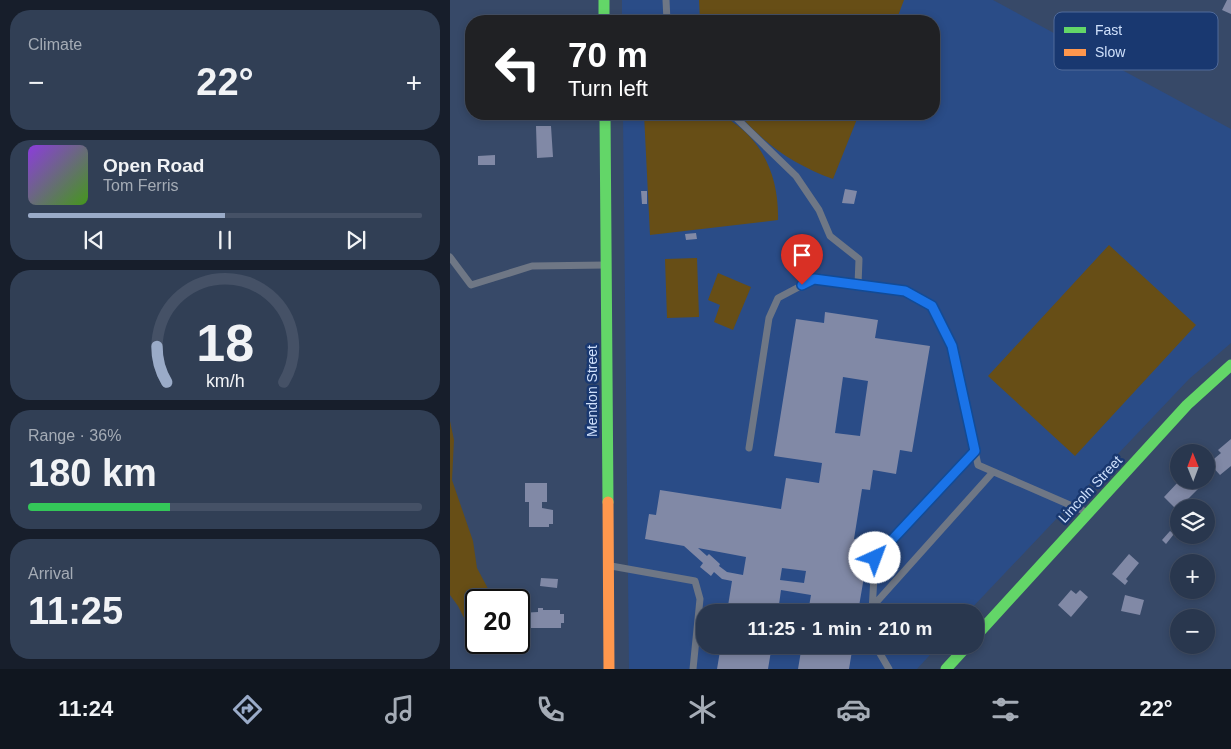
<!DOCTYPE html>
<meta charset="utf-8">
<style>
body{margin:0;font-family:Arial,sans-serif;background:#313f55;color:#f1f3f6;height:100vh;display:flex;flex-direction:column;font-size:19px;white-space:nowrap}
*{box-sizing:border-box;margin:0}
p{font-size:16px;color:#a5acb6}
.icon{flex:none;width:28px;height:28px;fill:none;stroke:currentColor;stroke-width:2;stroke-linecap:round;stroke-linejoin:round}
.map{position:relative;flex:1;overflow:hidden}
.panel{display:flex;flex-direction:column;gap:10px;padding:10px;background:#171e2b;width:450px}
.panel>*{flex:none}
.banner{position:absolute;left:15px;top:15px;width:475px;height:105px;border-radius:20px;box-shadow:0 2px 8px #0003,0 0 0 1px #455166;background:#202124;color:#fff;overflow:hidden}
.needle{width:32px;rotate:359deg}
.fabs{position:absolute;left:720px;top:444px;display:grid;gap:10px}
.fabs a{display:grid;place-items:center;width:45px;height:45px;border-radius:50%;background:#29374e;box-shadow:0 2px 8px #0003,0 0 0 1px #455166;font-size:25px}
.speed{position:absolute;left:15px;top:589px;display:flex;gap:10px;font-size:25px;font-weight:700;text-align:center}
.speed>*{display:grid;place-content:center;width:65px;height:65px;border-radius:50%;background:#29374e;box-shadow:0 2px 8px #0003,0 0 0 1px #455166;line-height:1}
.speed .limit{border:2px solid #111;border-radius:8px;background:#fff;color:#111}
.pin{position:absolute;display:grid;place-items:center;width:42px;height:42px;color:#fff;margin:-51px -21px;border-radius:50% 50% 50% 0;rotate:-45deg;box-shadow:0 0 5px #0007}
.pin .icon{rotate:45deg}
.me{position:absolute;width:55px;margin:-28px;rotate:43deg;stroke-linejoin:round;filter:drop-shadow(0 0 4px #0008)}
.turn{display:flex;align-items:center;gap:18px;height:105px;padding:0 20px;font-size:22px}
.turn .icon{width:65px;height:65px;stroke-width:2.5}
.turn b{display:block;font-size:35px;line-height:42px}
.big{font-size:38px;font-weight:600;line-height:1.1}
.panel .card{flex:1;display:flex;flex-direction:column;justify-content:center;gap:8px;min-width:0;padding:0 18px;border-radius:20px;background:#313f55}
.panel .dial{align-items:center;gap:0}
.dial svg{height:130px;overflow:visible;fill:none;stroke:#455166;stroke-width:7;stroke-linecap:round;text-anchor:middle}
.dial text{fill:#f1f3f6;stroke:none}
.song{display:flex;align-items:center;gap:15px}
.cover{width:60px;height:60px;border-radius:8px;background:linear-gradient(135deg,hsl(270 70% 55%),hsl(100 70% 35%))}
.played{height:5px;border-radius:2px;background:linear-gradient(90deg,#9aabc8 50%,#455166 50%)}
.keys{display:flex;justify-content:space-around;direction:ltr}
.heat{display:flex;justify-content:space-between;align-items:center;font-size:28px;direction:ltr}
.charge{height:8px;border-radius:4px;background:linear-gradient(90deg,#34c759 36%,#455166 0)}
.trip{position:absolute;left:246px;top:604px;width:288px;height:50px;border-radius:20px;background:#29374e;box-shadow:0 2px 8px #0003,0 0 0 1px #455166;font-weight:600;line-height:50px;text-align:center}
.tab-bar{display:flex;height:80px;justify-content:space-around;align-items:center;background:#10161f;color:#a5acb6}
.tab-bar .icon{width:35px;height:35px}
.tab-bar .selected{color:#9aabc8}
.tab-bar b{font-size:22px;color:#f1f3f6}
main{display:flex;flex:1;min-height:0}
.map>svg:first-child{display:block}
.built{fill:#2a4c87}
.green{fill:#674e16}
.building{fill:#8189a6;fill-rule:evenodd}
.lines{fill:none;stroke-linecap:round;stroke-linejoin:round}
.lane{stroke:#6f7785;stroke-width:7}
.fast{stroke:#63d668;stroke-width:11}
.slow{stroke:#ff974d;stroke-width:11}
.route-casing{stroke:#114b97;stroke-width:12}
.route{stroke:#1a73e8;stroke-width:9}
.labels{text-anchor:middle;stroke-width:5;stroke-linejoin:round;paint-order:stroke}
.street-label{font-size:14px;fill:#cfe0fb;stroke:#193870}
.key{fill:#193870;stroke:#506a9a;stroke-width:1}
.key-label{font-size:14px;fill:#cfe0fb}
</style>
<main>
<section class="panel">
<div class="card"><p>Climate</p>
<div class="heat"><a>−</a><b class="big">22°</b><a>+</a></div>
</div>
<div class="card">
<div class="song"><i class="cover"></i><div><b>Open Road</b><p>Tom Ferris</p></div></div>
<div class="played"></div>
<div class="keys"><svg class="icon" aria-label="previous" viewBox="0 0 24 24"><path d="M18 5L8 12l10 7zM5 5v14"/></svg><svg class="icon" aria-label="pause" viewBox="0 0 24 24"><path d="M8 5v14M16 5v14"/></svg><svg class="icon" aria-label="next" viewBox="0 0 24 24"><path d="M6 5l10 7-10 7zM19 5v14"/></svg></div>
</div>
<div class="card dial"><svg viewBox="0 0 100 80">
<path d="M14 69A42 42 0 1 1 86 69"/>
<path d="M14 69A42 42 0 0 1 8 47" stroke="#9aabc8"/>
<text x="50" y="56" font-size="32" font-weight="700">18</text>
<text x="50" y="72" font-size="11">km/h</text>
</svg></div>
<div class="card"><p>Range · 36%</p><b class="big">180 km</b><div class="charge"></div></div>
<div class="card"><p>Arrival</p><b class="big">11:25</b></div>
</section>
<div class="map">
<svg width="781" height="669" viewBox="0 0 781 669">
<rect width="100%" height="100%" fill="#374968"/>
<path class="built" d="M172,0H543L781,129V343L739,379L518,612H255V645H489L467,669H179L173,114H484V21H172Z"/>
<path class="green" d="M249,0H454L446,21H250Z
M194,114C216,114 246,111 267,114C274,115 281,121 287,125C317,148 329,183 328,220L200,235Z
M289,114H409L383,179C345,165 315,145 289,114Z
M659,245L746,325L625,456L538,376Z
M247,258L249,317L217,318L215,259Z
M268,273L301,287L283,330L264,322L270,305L258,300Z
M0,421L4,440L2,480L23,541L27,568L44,600H26V642L8,606L0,595Z
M27,643H57L58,649L53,655L46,654Z"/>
<path class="building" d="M777,0H781V14L772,10Z
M86,126H101L103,157L87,158Z
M45,155V165H28V156Z
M395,189L407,191L404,204L392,203Z
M191,191H197V204H192Z
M246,233L247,239L236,240L235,234Z
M375,312L428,320L425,338L480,346L462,452L450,450L446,474L423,470L420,490L412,489L404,539L420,542L408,612H358L361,595L331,590L328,612H277L282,581L272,579L264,572L261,576L250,567L253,563L234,546L195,539L199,514L206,515L210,490L331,509L336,478L369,483L372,463L324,456L346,319L374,323ZM393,377L418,381L410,436L385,433ZM248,548L296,557L293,575L277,572L269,566L270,564L259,554L257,556ZM332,568L356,571L354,583L330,580Z
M781,439V466L770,475L759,463L771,453L768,450Z
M730,480H741L749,488L727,510L714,497Z
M75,483H97V502H92V508L103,510V524H99V527H79V502H75Z
M720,531L724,534L716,544L712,540Z
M679,554L689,563L676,579L678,581L675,585L662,574Z
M91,578L108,579L107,588L90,586Z
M621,590L626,594L630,590L638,597L621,617L608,605Z
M675,595L694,600L690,615L671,611Z
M88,608H93V610H110V614H114V623H111V628H71L70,613L88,612Z
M271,645H322L318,669H267Z
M352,645H403L399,669H348Z"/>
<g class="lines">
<path class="lane" d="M216,0L217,21
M282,114L346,176L369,210L380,236L409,259L408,285
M0,257L21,285L82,266L156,265
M299,448L319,318L328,298L364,279L455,291L482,306L502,346L528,465L636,512
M161,566L245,581L250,599L243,669
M423,606L543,472
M422,612L425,558L525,451
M425,645L439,669"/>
<path class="fast" d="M154,0V21
M155,114L158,502
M525,637L737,405L781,365
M496,669L518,645"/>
<path class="slow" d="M158,502L159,669"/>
</g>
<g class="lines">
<g class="route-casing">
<path id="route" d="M352,285L364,279L455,291L482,306L502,346L525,451L425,558"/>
</g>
<use href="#route" class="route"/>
</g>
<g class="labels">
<g class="street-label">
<text transform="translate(142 391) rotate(-90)" y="5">Mendon Street</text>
<text transform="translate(640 489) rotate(-47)" y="5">Lincoln Street</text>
</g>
</g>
<rect x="604" y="12" width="164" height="58" rx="8" class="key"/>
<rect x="614" y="27" width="22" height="6" fill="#63d668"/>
<rect x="614" y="49" width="22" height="7" fill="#ff974d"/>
<g class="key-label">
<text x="645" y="35">Fast</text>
<text x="645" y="57">Slow</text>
</g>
</svg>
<div class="fabs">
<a><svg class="needle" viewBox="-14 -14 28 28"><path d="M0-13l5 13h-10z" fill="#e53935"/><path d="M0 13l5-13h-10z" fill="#a5acb6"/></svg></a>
<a><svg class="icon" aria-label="layers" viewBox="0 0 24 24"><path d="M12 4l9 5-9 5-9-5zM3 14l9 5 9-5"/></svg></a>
<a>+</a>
<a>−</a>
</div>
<div class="speed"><div class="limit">20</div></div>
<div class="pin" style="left:352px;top:285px;background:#d93025"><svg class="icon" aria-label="arrive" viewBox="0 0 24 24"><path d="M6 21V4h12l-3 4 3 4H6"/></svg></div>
<svg class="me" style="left:425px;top:558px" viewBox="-20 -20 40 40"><circle r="19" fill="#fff"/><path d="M0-13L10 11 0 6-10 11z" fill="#1a73e8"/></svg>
<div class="trip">11:25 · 1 min · 210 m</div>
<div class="banner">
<div class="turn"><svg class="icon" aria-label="left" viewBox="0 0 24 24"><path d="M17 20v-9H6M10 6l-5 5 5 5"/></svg><div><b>70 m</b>Turn left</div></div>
</div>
</div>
</main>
<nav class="tab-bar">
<b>11:24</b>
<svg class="icon selected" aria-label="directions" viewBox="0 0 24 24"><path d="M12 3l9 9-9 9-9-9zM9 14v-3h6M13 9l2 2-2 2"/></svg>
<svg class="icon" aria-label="music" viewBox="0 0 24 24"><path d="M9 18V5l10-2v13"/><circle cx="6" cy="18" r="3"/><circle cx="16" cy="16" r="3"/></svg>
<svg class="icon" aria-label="phone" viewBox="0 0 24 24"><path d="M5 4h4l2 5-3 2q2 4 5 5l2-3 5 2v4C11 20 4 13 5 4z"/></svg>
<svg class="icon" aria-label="climate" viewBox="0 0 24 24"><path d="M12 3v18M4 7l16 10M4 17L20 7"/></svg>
<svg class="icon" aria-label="car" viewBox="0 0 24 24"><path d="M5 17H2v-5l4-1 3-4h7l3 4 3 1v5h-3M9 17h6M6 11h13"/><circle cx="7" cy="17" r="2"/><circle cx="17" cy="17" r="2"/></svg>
<svg class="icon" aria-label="filters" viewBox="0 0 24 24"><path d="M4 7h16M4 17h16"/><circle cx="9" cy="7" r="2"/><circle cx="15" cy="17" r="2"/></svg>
<b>22°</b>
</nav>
